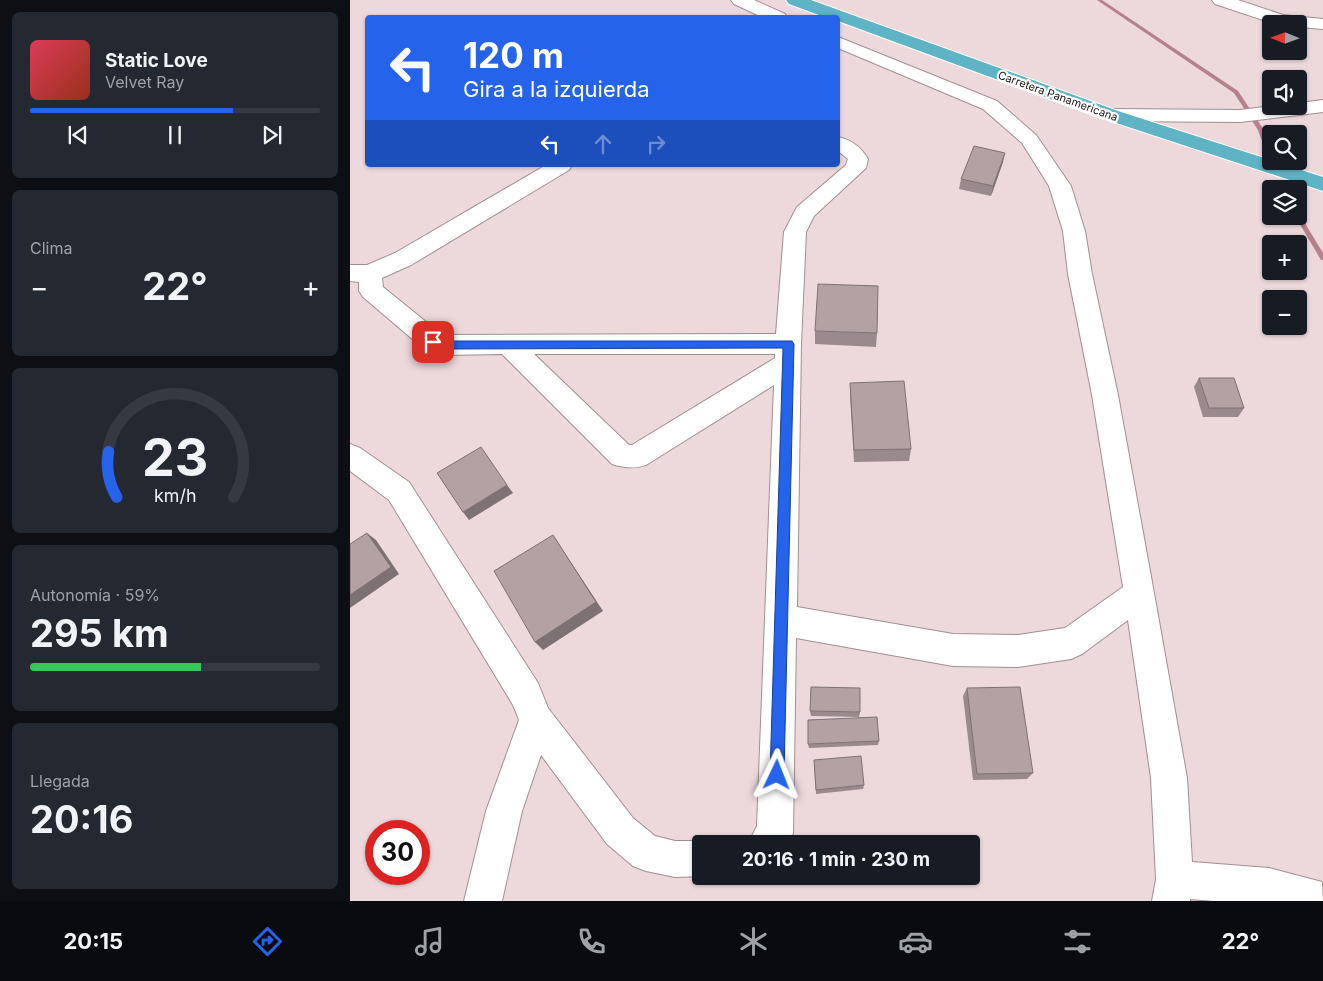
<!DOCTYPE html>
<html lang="es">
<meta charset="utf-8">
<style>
body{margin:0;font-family:Inter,sans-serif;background:#242831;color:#f1f3f6;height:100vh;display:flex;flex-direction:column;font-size:19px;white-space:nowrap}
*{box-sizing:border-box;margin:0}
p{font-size:16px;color:#9ea1a6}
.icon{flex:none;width:28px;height:28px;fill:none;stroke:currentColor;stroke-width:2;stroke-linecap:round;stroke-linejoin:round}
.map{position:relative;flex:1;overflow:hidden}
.drawer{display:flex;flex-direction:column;gap:12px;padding:12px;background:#0d0f14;width:350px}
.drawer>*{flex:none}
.hud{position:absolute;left:15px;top:15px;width:475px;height:152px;border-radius:5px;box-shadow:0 1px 4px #0004;background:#2563eb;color:#fff;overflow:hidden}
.needle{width:32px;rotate:271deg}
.controls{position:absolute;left:912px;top:15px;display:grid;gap:10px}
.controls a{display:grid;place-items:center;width:45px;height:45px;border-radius:5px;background:#171b24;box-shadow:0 1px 4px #0004;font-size:25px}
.speed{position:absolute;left:15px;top:820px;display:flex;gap:10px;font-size:25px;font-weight:700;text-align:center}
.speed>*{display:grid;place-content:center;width:65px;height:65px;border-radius:50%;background:#171b24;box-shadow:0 1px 4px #0004;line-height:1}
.speed .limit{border:8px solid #d22;background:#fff;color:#111}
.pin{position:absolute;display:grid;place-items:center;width:42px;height:42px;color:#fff;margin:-21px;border-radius:10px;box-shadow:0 2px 8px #0006}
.me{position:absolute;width:55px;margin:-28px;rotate:2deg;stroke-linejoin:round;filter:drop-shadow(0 0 4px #0008)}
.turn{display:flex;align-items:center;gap:18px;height:105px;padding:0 15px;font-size:22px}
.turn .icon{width:65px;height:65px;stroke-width:2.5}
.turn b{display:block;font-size:35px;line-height:42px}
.lanes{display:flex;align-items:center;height:48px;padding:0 15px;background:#0003;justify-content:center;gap:25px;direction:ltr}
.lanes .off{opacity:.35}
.big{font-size:38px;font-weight:700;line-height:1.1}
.drawer .card{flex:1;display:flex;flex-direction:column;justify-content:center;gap:8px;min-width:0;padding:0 18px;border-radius:8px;background:#242831}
.drawer .dial{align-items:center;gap:0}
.dial svg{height:130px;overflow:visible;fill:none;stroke:#363941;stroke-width:7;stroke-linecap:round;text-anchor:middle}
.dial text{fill:#f1f3f6;stroke:none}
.song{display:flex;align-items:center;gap:15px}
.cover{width:60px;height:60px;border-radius:8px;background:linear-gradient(135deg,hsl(350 70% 55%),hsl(10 70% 35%))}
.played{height:5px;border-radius:2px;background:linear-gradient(90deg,#2563eb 70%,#363941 70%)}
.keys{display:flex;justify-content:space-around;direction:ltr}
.heat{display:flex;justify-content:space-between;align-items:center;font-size:28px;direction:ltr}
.charge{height:8px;border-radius:4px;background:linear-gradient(90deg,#34c759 59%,#363941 0)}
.trip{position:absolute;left:342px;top:835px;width:288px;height:50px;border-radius:5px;background:#171b24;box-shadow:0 1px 4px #0004;font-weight:700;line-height:50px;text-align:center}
.tabs{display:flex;height:80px;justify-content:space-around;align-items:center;background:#090b0e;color:#9ea1a6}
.tabs .icon{width:35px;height:35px}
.tabs .current{color:#2563eb}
.tabs b{font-size:22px;color:#f1f3f6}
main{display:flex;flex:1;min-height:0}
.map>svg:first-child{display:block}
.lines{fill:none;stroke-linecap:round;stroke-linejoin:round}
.stream{fill:#b5828b;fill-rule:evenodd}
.minor-casing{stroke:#a28f92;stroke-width:2}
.trunk-casing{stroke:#fff;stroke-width:2}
.minor{fill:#fff;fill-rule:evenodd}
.trunk{fill:#5eb4c4;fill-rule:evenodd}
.wall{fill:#9b8a8d}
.shaded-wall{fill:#7e7173}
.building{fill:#b4a1a4;stroke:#7e7173}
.route{fill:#2563eb;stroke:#184099}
.labels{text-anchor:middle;stroke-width:4.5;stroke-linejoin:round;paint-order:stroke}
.far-street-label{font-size:11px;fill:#1a1314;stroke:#fff}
</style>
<main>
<section class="drawer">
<div class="card">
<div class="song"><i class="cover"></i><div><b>Static Love</b><p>Velvet Ray</p></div></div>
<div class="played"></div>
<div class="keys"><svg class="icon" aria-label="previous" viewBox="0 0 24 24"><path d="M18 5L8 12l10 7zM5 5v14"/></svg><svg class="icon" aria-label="pause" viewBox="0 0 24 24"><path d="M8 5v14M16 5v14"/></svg><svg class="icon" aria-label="next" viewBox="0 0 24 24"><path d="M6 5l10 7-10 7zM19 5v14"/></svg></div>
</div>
<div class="card"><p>Clima</p>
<div class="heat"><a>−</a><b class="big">22°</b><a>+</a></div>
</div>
<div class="card dial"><svg viewBox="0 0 100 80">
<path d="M14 69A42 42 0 1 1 86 69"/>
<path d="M14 69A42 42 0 0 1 9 41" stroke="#2563eb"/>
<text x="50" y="56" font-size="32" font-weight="700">23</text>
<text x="50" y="72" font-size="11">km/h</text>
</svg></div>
<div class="card"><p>Autonomía · 59%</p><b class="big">295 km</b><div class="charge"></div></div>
<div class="card"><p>Llegada</p><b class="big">20:16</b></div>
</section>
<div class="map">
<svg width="973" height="901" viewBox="0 0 973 901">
<rect width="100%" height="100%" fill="#edd9dc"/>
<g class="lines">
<path class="stream" d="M747,0H752L888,91L914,130L921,151V160L918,158L908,130L884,93Z
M930,180L933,182L935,189H929L927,182Z
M949,214L950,215L973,253V260H971L945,216H949Z"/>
<g class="minor-casing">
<path id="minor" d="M381,0H404L435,14L437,18H414L384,4Z
M862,0H888L933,15L973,19V29L949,27V24H925L865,4Z
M488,37L647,101L686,135L721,186L735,231L742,274L768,395L804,593L837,778L842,862L919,868L972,882L973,901H864L840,899V901H802L806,879L801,778L778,620L732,654L721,659L668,667L603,666L446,638L443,833L439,844H398L407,826L424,385L296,465C284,469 274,468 262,464L152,354L95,355L74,349L13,297L9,291V282L0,281V265H17L45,253L196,165H222L219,170L61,265L32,278L33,287L91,334L95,335L426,334L434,232L447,207L496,165L498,159L488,151V137C502,140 511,147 518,159L516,168L464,216L456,232L451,344L447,607L603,634L668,635L715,628L773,587L742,395L718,274L713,231L699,186L672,143L633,109L488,48ZM184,354H425V358L282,445H279Z
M973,100V112L890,122L761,121L754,119L751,115L754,111L761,109L890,110L922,106H949V103Z
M0,444L10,448L59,482L188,683L198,708L283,818L305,836L325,841H351L359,844H351V876H354L325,877L296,871L283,866L257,844L191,755L172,811L152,901H114L136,811L169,720L163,705L39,500L0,471Z"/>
</g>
<g class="trunk-casing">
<path id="trunk" d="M436,0H461L768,111L973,177V191L754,119L488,21V18H477L439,4Z"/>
</g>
<use href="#minor" class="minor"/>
<use href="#trunk" class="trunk"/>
</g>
<path class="wall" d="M653,162L641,196L609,189L611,179Z
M465,331L527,333L526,347L465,344Z
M849,378L894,408L888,417H853L844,387Z
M500,383L561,449L559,461L504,462L500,396Z
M617,688L683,773L677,779L623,780L613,696Z
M460,711L510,712L509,717L461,716Z
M529,741L528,745L459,748L458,744Z
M464,760L514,785L513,789L466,794Z"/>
<path class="shaded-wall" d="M655,153L653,162L641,196L643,186Z
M157,485L163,493L119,520L113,512Z
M17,533L26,540L49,574L0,608V595Z
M203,535L253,611L193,650L185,642Z"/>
<path class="building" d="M624,146L655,153L643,186L611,179Z
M468,284L528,286L527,333L465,331Z
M849,378H884L894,408H859Z
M554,381L561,449L504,450L500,383Z
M131,447L157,485L113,512L87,473Z
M17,533L41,567L0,595V544Z
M203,535L246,602L185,642L144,571Z
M461,687L510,688V712L460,711Z
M670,687L683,773L627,774L617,688Z
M527,717L529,741L458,744V720Z
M511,756L514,785L466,790L464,760Z"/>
<path class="route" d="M83,338L95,341H442L444,344L434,775L432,780L427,782L422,780L420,775L433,348L95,349L79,345L78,342L79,339Z"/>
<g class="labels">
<g class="far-street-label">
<text transform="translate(708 96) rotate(20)" y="4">Carretera Panamericana</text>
</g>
</g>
</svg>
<div class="controls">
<a><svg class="needle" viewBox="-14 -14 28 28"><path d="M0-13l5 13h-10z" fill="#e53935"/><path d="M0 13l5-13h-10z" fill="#9ea1a6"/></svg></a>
<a><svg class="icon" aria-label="sound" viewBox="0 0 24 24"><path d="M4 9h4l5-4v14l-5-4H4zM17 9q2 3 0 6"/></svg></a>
<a><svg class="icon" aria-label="search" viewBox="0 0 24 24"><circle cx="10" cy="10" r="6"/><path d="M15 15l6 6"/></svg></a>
<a><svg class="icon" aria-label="layers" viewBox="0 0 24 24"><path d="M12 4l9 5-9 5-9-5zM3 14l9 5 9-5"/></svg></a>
<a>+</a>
<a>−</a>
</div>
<div class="speed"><div class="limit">30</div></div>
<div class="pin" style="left:83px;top:342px;background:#d93025"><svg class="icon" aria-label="arrive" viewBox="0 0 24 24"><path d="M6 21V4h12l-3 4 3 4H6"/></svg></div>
<svg class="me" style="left:427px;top:775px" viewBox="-20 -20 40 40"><path d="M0-17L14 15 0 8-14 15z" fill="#2563eb" stroke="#fff" stroke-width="4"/></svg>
<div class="trip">20:16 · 1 min · 230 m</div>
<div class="hud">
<div class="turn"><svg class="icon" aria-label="left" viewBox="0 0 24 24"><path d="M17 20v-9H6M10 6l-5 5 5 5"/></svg><div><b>120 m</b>Gira a la izquierda</div></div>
<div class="lanes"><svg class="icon" aria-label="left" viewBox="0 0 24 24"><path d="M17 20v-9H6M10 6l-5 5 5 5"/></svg><svg class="icon off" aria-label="ahead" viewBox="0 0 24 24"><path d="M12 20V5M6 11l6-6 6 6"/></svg><svg class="icon off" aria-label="right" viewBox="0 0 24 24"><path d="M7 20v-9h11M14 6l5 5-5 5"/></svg></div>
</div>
</div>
</main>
<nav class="tabs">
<b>20:15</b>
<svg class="icon current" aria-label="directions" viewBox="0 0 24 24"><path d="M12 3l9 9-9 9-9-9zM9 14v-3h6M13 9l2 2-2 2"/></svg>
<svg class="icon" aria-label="music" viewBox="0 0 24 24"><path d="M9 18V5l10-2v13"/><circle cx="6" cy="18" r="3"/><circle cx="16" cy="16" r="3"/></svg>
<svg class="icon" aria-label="phone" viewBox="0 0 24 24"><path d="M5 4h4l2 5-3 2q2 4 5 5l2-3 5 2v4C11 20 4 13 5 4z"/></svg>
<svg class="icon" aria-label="climate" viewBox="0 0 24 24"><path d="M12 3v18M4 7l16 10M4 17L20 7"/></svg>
<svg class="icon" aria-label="car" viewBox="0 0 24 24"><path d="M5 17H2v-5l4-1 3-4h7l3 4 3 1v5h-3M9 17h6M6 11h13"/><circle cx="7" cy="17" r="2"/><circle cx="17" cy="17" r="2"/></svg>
<svg class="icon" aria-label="filters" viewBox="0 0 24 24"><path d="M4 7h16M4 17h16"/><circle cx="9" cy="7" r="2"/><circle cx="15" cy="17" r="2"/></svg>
<b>22°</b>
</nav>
